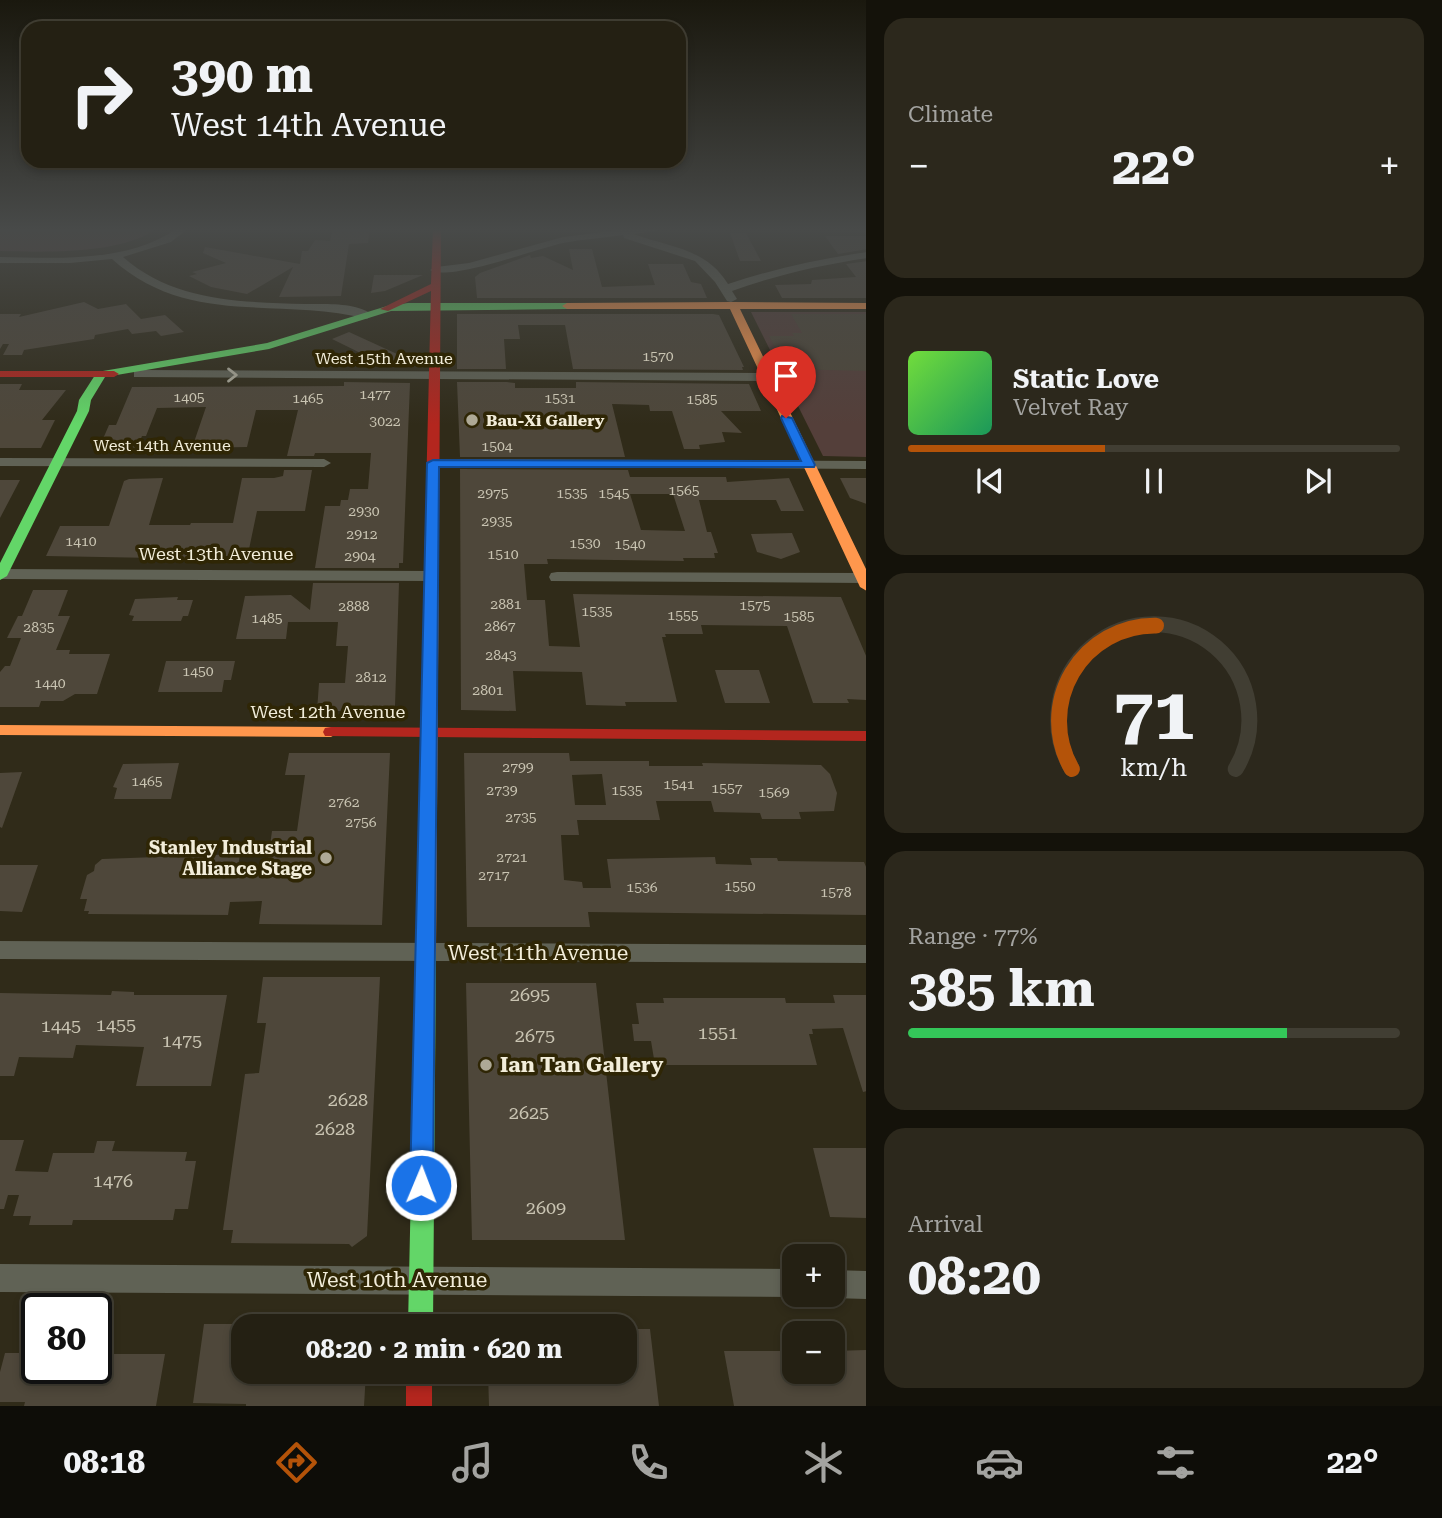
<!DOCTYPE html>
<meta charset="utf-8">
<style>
body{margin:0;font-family:"Roboto Serif",serif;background:#2c281c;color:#f1f3f6;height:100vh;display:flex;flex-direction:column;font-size:26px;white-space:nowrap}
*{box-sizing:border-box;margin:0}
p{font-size:23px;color:#a3a3a0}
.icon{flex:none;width:38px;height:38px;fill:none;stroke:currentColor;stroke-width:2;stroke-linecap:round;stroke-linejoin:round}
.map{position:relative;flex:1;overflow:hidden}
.panel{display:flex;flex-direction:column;gap:18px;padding:18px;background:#14120a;width:576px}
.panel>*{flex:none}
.guide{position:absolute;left:21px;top:21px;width:665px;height:147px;border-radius:21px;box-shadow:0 4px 10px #0003,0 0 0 2px #413e33;background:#242013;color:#f1f3f6;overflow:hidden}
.controls{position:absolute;left:782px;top:1244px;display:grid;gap:14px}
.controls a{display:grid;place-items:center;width:63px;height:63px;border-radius:14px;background:#242013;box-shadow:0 4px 10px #0003,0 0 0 2px #413e33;font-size:35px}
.speed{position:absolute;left:21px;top:1293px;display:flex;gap:14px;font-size:35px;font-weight:700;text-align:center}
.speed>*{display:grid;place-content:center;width:91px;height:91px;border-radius:50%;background:#242013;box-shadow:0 4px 10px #0003,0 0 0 2px #413e33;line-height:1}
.speed .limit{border:4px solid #111;border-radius:10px;background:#fff;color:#111}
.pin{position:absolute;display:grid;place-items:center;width:60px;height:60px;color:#fff;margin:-72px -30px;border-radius:50% 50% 50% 0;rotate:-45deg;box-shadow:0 0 7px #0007}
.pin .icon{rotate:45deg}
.me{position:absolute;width:77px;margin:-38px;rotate:1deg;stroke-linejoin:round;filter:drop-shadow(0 0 5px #0008)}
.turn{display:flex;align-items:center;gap:24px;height:147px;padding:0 35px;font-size:32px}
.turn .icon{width:91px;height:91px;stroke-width:2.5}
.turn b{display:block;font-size:49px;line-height:60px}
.big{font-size:52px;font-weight:700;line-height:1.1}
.panel .widget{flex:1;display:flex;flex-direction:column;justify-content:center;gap:10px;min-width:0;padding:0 24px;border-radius:21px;background:#2c281c}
.panel .dial{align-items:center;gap:0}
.dial svg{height:182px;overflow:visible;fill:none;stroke:#413e33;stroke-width:7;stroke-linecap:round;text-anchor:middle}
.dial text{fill:#f1f3f6;stroke:none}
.song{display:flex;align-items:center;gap:21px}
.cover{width:84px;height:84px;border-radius:10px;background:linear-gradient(135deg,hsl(100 70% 55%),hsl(150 70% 35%))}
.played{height:7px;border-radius:4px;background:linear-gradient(90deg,#b45309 40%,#413e33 40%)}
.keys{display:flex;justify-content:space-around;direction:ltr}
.heat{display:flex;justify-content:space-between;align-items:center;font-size:38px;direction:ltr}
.charge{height:10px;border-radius:5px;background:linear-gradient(90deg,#34c759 77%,#413e33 0)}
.trip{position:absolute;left:231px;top:1314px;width:406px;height:70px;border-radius:21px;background:#242013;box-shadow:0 4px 10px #0003,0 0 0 2px #413e33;font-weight:700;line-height:70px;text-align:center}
.dock{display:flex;height:112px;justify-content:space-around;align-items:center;background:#0e0d08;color:#a3a3a0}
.dock .icon{width:49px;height:49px}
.dock .selected{color:#b45309}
.dock b{font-size:32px;color:#f1f3f6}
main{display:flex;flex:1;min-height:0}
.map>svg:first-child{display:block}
.green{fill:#543f3a}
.building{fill:#4e473a;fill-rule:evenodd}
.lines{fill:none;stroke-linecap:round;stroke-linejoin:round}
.street{fill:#606255;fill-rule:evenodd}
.fast{fill:#63d668;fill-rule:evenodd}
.slow{fill:#ff974d;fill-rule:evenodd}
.jam{fill:#b3261e;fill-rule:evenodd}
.oneway{stroke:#b0ae9e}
.route{fill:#1a73e8;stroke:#114b97;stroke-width:2}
.poi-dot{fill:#aea996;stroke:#2f2605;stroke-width:2.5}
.labels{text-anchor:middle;stroke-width:7;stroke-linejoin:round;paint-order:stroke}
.number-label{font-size:14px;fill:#c9c4b2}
.far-street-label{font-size:16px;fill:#f2edda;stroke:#2f2605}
.far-poi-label{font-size:16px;font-weight:bold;fill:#f2edda;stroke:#2f2605;text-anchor:start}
.street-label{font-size:18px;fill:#f2edda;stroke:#2f2605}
.poi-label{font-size:18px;font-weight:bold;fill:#f2edda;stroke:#2f2605;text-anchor:end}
.near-number-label{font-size:18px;fill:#c9c4b2}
.near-street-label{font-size:21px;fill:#f2edda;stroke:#2f2605}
.near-poi-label{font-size:21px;font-weight:bold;fill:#f2edda;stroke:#2f2605;text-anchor:start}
</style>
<main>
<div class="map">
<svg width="867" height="1406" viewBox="0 0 867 1406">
<rect width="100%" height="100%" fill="#302b19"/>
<path class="green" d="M0,228H157C123,255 42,252 0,251Z
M751,312H866V457L823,456Z"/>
<path class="building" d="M333,228H370L368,243L349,244L341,296L279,297L293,267L247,294L211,287L189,276L197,274L192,272L226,263L203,253L205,247L300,264L302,251H308L315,240L330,241Z
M730,233H746L761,261H740Z
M825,236H867V249L838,254Z
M569,249H592L602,287L655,285L648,264H683L691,282L701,284L707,298H477L475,277L480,273L530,255L531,258L543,256L573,270Z
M867,261V298H782L775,285L811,284L812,280L856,277L846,264Z
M374,275H423L385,291L371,293Z
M84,302L98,309L126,304L141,319L165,315L184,332L161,336L156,331L132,334L128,329L95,335L94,339L24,350L22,355H3L9,344H3L0,349V314H21L19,317Z
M457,314H713L719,315L744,367H742L743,370L573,369L565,325H518L520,339H504L506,369H457Z
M791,314H867V371L786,369L769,336H794L792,333H802Z
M349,332L408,359L387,366L332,339Z
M344,382L410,383L403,563H399V568H315L325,506H340L341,500H348L350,489H368L371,453H315L314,456H287L298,410H256L247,447L192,448L206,407L157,408L146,436H142L137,448H99L109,425H116L132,387L344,386Z
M457,382H507L515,383V388H576V382L749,384L761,411H721L742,433L722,432L725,442L699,445L700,449H684L672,411H650L649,405L612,404L625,457H460Z
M0,384H22L19,390H66L42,420H55L41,448H0Z
M460,469L628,470L630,477H726L727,482L789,478L804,511H781L776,500H699L707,532H711L718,553H714L715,558H683L684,561L547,559L548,564H524L527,600H545L549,646L580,647L573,594L841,597L867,658V700L847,699L849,703H813L787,626L701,625L703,634H665L666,637H662L677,702H625L626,706L586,705L582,672L513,671L516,711L461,710ZM630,494H673L685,531L641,530Z
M284,470H312L305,511H257L248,554L245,556H210V559L46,556L60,526H109L124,481L129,479L163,478L149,525H190L191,523H233L242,478H274L283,476Z
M840,478H867V504L850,498Z
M0,480H20L0,518Z
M792,533L800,552L781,559L757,552L751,534Z
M313,583H399L395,706L386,711H317L319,683H345L348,646H336L338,622H288L286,639H236L245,596L291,595L310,610Z
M33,590H68L58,616H70L56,650H70L69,654H110L97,694H75L63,701H41L39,707H0V672L5,666H10L21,638H7L18,616H22Z
M178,597L177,600H193L188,616H183L181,621H132L134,616L129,615L135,599Z
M166,661H235L231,680H224L222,692H158Z
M715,670H759L770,703H725Z
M289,753H390L382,925L259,924L262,901L230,902L228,915L88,914L89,911H84L87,899H80L87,875L94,871L95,865L102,859L240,854L238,867H267L272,831H297L305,775H285Z
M464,753H569L570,761H649V766H703L702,763L821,765L830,774L837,793L834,811L799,812L801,819H762L760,813L714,812L711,801H656L660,820H577L579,835H561L564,880L582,882L583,888H611L607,859L715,857L716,864L752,865L750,858H777L778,861L864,862L867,869V915L588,912L590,927H467ZM602,774L606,805H575L572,775Z
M179,763L171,799H114L117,788L113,787L123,764Z
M22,772L2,828L0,827V773Z
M0,865H38L22,912L0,911Z
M263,977H380L367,1236L352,1247L349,1244L231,1243L233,1230H223L245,1074L259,1073L266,1023H257Z
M466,983H596L625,1240H472Z
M112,991L134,992V995H227L211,1086H136L144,1047L76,1045L73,1058L19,1057L14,1076H0V993L111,995Z
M833,995H867V1091L863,1092L843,1028L812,1029L813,1034H809L817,1065H655L651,1041H634L632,1024H639L636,1003H664L663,998H785L786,1003H835Z
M0,1140H24L15,1171L48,1172L53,1153H94L97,1141H115L112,1151L187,1152L185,1161H196L188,1209H175L173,1220H73L72,1225H29L31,1216H13L19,1195H8L4,1209H0Z
M813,1148H867V1218L830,1217Z
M204,1324H243V1372H366L364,1406H246V1404L193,1403Z
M625,1329H650L659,1406H489L488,1372H625Z
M867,1350V1406H734L724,1351H794V1372H833V1351Z
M5,1353H37V1368H96V1354H165L156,1406H24L25,1402H0V1372Z"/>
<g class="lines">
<path class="street" d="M178,228H189L171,242L123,257C174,302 241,302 305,304C325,304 357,302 373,315L367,319C277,296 189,328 112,259L70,263H0V257C59,258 128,263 178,228Z
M635,228H662L657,231L633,234C669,247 706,248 728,284C773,269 819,259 867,252V258C820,265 776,275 732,291L737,299L731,302L727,301L715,282L695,261L624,238L623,235C603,238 583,239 563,243C539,248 448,282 430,270L436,267L469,263L563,237Z
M139,370L767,373L774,377L767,381L134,377V371Z
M0,458L324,459L331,463L324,467L0,466Z
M433,459L867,461V469L428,466L426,463Z
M0,569L431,571L439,576L431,581L0,579Z
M557,572L867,573V583L551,581L549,577L551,573Z
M0,941L867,945V963L0,959Z
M0,1264L794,1269V1295H800L794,1297L0,1292Z
M833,1270L867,1271V1299L833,1298L825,1295H833Z"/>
<path class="fast" d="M408,303H567L572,306L567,309L391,311L269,349L105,377L91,400L89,411L7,576L0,580V563L77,411L79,400L97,372L267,343L387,306Z
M426,945L433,947L436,952L433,1326H408L416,952L419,947Z"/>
<path class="slow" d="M733,302L867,303V309H740L867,571V591L860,587L730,309H567L562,306L567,303Z
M432,530L439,534L436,952L433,957L426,959L419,957L416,952L425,534Z
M0,725L331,727L339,732L331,737L0,735Z"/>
<path class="jam" d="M433,228H441L439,534L432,538L425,534L431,291L388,311L380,309L431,284Z
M0,371H114L119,374L114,377H0Z
M331,727L867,731V741L325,736L323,732L325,728Z
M406,1372H432V1406H406Z"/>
</g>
<defs><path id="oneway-chevron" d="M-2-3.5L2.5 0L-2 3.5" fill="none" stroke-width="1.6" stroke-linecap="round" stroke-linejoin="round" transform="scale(1.75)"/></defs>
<use class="oneway" href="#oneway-chevron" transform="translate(232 375)"/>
<linearGradient id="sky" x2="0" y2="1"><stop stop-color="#1a180e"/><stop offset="0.54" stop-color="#484a49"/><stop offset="1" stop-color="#484a49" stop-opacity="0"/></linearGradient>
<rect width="867" height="425" fill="url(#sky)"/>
<path class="route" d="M782,416L792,418L815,465L814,467H439L433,1185L430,1192L421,1195L413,1192L410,1185L427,463L433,460L801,461L781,418Z"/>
<g class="poi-dot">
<circle cx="472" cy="420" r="7"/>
<circle cx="326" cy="858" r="7"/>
<circle cx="486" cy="1065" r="7"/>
</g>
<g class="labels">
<g class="number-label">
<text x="658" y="361">1570</text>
<text x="375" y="399">1477</text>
<text x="189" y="402">1405</text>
<text x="308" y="403">1465</text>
<text x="560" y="403">1531</text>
<text x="702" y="404">1585</text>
<text x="385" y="426">3022</text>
<text x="497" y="451">1504</text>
<text x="684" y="495">1565</text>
<text x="493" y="498">2975</text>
<text x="572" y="498">1535</text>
<text x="614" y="498">1545</text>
<text x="364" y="516">2930</text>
<text x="497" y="526">2935</text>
<text x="362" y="539">2912</text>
<text x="81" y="546">1410</text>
<text x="585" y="548">1530</text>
<text x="630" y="549">1540</text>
<text x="503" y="559">1510</text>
<text x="360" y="561">2904</text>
<text x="506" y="609">2881</text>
<text x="755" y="610">1575</text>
<text x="354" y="611">2888</text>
<text x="597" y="616">1535</text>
<text x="683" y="620">1555</text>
<text x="799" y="621">1585</text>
<text x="267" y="623">1485</text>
<text x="500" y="631">2867</text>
<text x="39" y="632">2835</text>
<text x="501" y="660">2843</text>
<text x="198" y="676">1450</text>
<text x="371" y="682">2812</text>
<text x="50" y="688">1440</text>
<text x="488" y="695">2801</text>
<text x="518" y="772">2799</text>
<text x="147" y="786">1465</text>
<text x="679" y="789">1541</text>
<text x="727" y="793">1557</text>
<text x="502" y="795">2739</text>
<text x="627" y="795">1535</text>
<text x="774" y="797">1569</text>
<text x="344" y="807">2762</text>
<text x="521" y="822">2735</text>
<text x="361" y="827">2756</text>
<text x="512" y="862">2721</text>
<text x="494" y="880">2717</text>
<text x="740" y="891">1550</text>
<text x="642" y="892">1536</text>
<text x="836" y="897">1578</text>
</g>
<g class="far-street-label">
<text x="384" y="364">West 15th Avenue</text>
<text x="162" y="451">West 14th Avenue</text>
</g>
<g class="far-poi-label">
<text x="486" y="426">Bau-Xi Gallery</text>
</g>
<g class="street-label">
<text x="216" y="560">West 13th Avenue</text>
<text x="328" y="718">West 12th Avenue</text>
</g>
<g class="poi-label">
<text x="312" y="854">Stanley Industrial<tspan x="312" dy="21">Alliance Stage</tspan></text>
</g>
<g class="near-number-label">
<text x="530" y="1001">2695</text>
<text x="116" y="1031">1455</text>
<text x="61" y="1032">1445</text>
<text x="718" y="1039">1551</text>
<text x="535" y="1042">2675</text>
<text x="182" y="1047">1475</text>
<text x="348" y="1106">2628</text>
<text x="529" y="1119">2625</text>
<text x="335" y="1135">2628</text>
<text x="113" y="1187">1476</text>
<text x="546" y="1214">2609</text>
</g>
<g class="near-street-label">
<text x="538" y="960">West 11th Avenue</text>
<text x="397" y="1287">West 10th Avenue</text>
</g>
<g class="near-poi-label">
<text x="500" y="1072">Ian Tan Gallery</text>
</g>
</g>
</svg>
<div class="controls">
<a>+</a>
<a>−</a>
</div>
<div class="speed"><div class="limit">80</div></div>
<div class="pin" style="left:786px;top:418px;background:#d93025"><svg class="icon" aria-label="arrive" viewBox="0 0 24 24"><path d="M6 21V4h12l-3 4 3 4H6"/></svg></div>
<svg class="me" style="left:421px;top:1185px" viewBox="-20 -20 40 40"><circle r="17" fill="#1a73e8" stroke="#fff" stroke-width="3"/><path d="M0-11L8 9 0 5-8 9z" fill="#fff"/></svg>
<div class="trip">08:20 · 2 min · 620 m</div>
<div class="guide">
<div class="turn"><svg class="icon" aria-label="right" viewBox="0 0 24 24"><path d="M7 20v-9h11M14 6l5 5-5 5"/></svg><div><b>390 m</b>West 14th Avenue</div></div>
</div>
</div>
<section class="panel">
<div class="widget"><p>Climate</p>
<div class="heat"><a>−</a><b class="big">22°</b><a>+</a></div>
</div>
<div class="widget">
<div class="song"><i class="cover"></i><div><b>Static Love</b><p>Velvet Ray</p></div></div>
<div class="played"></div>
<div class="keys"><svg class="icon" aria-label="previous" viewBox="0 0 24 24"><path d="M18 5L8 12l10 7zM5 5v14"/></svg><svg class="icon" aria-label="pause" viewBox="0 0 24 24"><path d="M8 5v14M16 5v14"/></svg><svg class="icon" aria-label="next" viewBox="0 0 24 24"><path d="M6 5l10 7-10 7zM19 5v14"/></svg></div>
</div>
<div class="widget dial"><svg viewBox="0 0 100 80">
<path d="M14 69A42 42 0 1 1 86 69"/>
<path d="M14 69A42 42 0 0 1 51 6" stroke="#b45309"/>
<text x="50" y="56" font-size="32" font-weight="700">71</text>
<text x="50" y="72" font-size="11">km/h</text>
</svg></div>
<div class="widget"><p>Range · 77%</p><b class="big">385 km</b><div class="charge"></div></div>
<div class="widget"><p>Arrival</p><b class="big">08:20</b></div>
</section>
</main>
<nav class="dock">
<b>08:18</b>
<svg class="icon selected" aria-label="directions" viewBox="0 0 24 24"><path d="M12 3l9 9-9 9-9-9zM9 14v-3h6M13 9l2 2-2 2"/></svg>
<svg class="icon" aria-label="music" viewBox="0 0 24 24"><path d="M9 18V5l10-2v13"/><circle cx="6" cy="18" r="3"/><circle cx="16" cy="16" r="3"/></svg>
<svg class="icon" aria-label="phone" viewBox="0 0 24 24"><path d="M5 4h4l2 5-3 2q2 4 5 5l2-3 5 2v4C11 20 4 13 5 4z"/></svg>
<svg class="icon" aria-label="climate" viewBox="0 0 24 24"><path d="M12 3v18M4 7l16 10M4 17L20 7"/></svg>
<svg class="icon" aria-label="car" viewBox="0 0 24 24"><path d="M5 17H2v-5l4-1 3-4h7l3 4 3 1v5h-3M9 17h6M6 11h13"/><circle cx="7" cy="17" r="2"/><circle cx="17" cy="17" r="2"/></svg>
<svg class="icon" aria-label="filters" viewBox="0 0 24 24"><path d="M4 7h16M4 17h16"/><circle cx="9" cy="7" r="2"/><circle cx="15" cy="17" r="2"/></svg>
<b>22°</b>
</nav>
